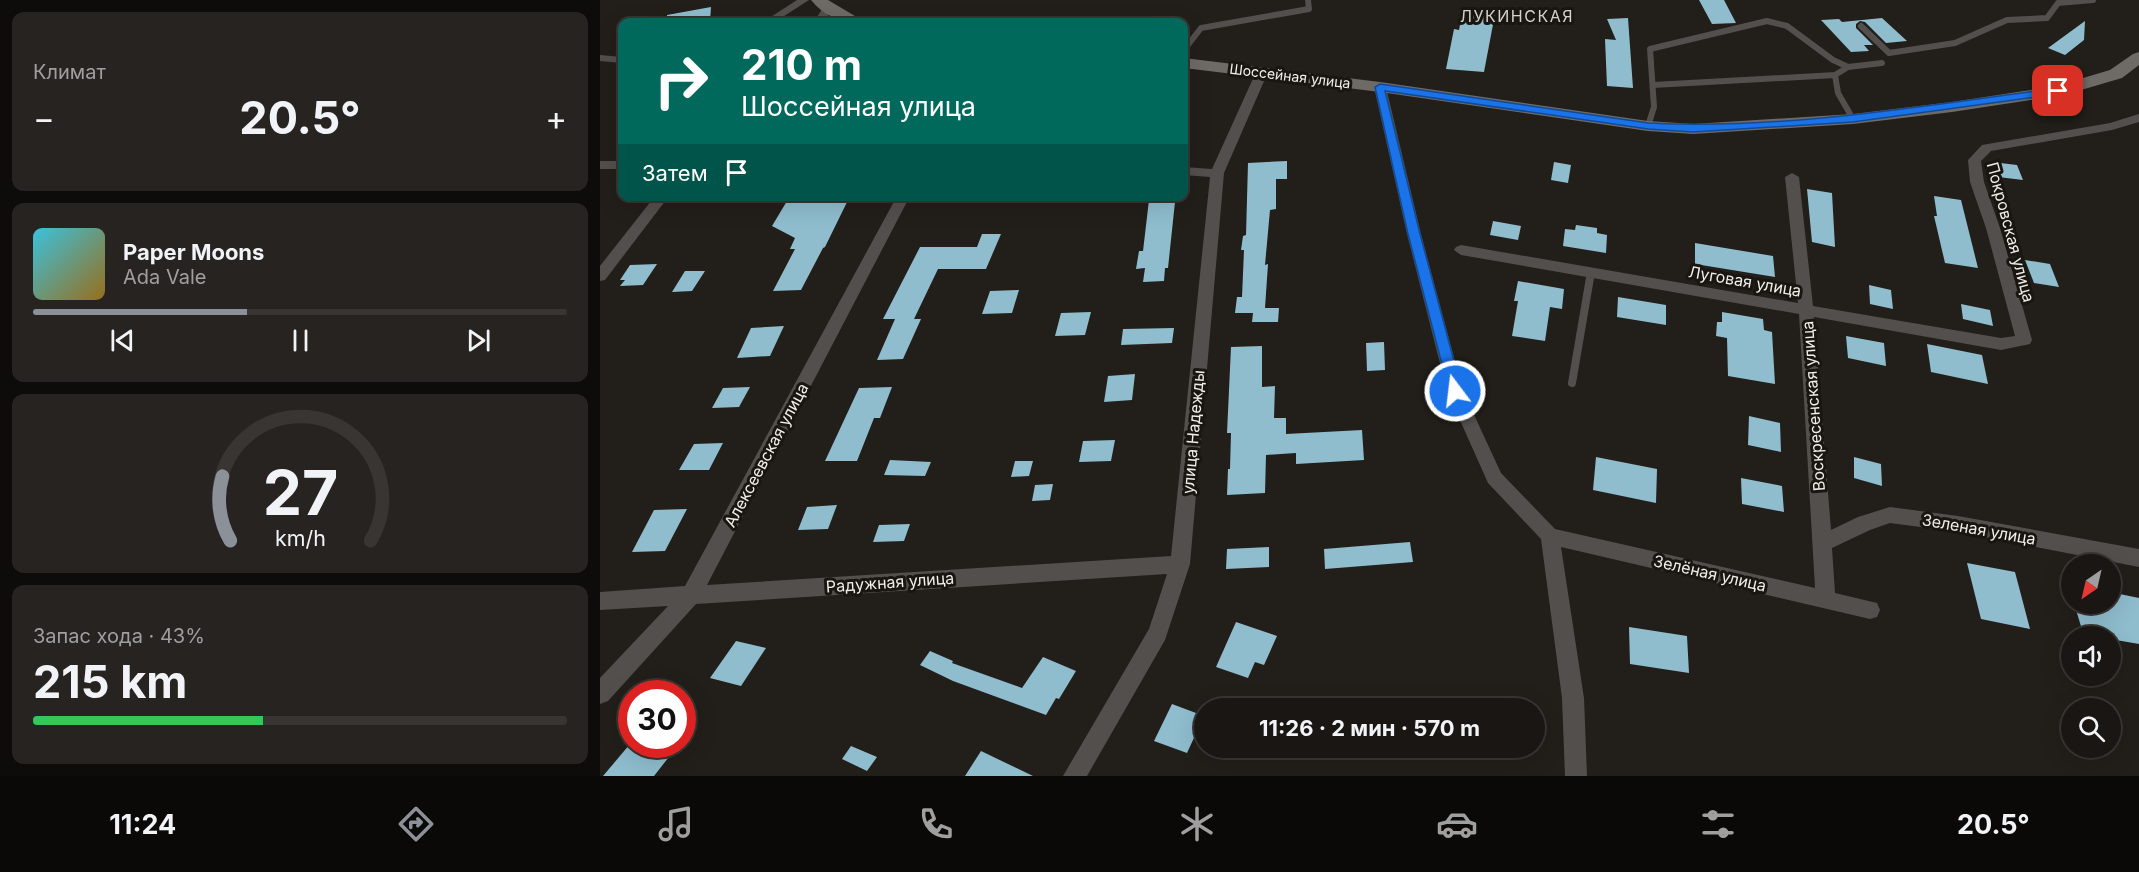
<!DOCTYPE html>
<html lang="ru">
<meta charset="utf-8">
<style>
body{margin:0;font-family:Inter,sans-serif;background:#272321;color:#f1f3f6;height:100vh;display:flex;flex-direction:column;font-size:22px;white-space:nowrap}
*{box-sizing:border-box;margin:0}
p{font-size:20px;color:#9f9fa0}
.icon{flex:none;width:33px;height:33px;fill:none;stroke:currentColor;stroke-width:2;stroke-linecap:round;stroke-linejoin:round}
.map{position:relative;flex:1;overflow:hidden}
.details{display:flex;flex-direction:column;gap:12px;padding:12px;background:#0e0c0a;width:600px}
.details>*{flex:none}
.banner{position:absolute;left:18px;top:18px;width:570px;height:183px;border-radius:12px;box-shadow:0 6px 24px #0002,0 0 0 2px #383533;background:#00695c;color:#fff;overflow:hidden}
.needle{width:39px;rotate:214deg}
.buttons{position:absolute;left:1461px;top:554px;display:grid;gap:12px}
.buttons a{display:grid;place-items:center;width:60px;height:60px;border-radius:50%;background:#1a1613;box-shadow:0 6px 24px #0002,0 0 0 2px #383533;font-size:30px}
.speed{position:absolute;left:18px;top:680px;display:flex;gap:12px;font-size:30px;font-weight:700;text-align:center}
.speed>*{display:grid;place-content:center;width:78px;height:78px;border-radius:50%;background:#1a1613;box-shadow:0 6px 24px #0002,0 0 0 2px #383533;line-height:1}
.speed .limit{border:9px solid #d22;background:#fff;color:#111}
.pin{position:absolute;display:grid;place-items:center;width:51px;height:51px;color:#fff;margin:-26px;border-radius:12px;box-shadow:0 3px 9px #0006}
.me{position:absolute;width:66px;margin:-33px;rotate:345deg;stroke-linejoin:round;filter:drop-shadow(0 0 4px #0008)}
.turn{display:flex;align-items:center;gap:21px;height:126px;padding:0 24px;font-size:27px}
.turn .icon{width:78px;height:78px;stroke-width:2.5}
.turn b{display:block;font-size:42px;line-height:51px}
.then{display:flex;align-items:center;height:57px;padding:0 24px;background:#0003;gap:12px;font-size:22px}
.big{font-size:45px;font-weight:700;line-height:1.1}
.details .card{flex:1;display:flex;flex-direction:column;justify-content:center;gap:9px;min-width:0;padding:0 21px;border-radius:12px;background:#272321}
.details .dial{align-items:center;gap:0}
.dial svg{height:156px;overflow:visible;fill:none;stroke:#383533;stroke-width:7;stroke-linecap:round;text-anchor:middle}
.dial text{fill:#f1f3f6;stroke:none}
.song{display:flex;align-items:center;gap:18px}
.cover{width:72px;height:72px;border-radius:9px;background:linear-gradient(135deg,hsl(190 70% 55%),hsl(40 70% 35%))}
.played{height:6px;border-radius:3px;background:linear-gradient(90deg,#8c9099 40%,#383533 40%)}
.keys{display:flex;justify-content:space-around;direction:ltr}
.heat{display:flex;justify-content:space-between;align-items:center;font-size:33px;direction:ltr}
.charge{height:9px;border-radius:4px;background:linear-gradient(90deg,#34c759 43%,#383533 0)}
.trip{position:absolute;left:594px;top:698px;width:351px;height:60px;border-radius:30px;background:#1a1613;box-shadow:0 6px 24px #0002,0 0 0 2px #383533;font-weight:700;line-height:60px;text-align:center}
.dock{display:flex;height:96px;justify-content:space-around;align-items:center;background:#0a0908;color:#9f9fa0}
.dock .icon{width:42px;height:42px}
.dock .current{color:#8c9099}
.dock b{font-size:27px;color:#f1f3f6}
main{display:flex;flex:1;min-height:0}
.map>svg:first-child{display:block}
.building{fill:#8fbdce}
.lines{fill:none;stroke-linecap:round;stroke-linejoin:round}
.service-far1{stroke:#524f4d;stroke-width:6}
.service{stroke:#524f4d;stroke-width:8}
.minor{fill:#524f4d;fill-rule:evenodd}
.secondary{fill:#6e6b67;fill-rule:evenodd}
.route{fill:#1a73e8;stroke:#114b97;stroke-width:1.5}
.labels{text-anchor:middle;stroke-width:6;stroke-linejoin:round;paint-order:stroke}
.far-street-label{font-size:14px;fill:#f1eeea;stroke:#191510}
.far-quarter-label{font-size:16px;letter-spacing:1.5px;fill:#d5d0c9;stroke:#191510}
.street-label{font-size:16px;fill:#f1eeea;stroke:#191510}
</style>
<main>
<section class="details">
<div class="card"><p>Климат</p>
<div class="heat"><a>−</a><b class="big">20.5°</b><a>+</a></div>
</div>
<div class="card">
<div class="song"><i class="cover"></i><div><b>Paper Moons</b><p>Ada Vale</p></div></div>
<div class="played"></div>
<div class="keys"><svg class="icon" aria-label="previous" viewBox="0 0 24 24"><path d="M18 5L8 12l10 7zM5 5v14"/></svg><svg class="icon" aria-label="pause" viewBox="0 0 24 24"><path d="M8 5v14M16 5v14"/></svg><svg class="icon" aria-label="next" viewBox="0 0 24 24"><path d="M6 5l10 7-10 7zM19 5v14"/></svg></div>
</div>
<div class="card dial"><svg viewBox="0 0 100 80">
<path d="M14 69A42 42 0 1 1 86 69"/>
<path d="M14 69A42 42 0 0 1 10 36" stroke="#8c9099"/>
<text x="50" y="56" font-size="32" font-weight="700">27</text>
<text x="50" y="72" font-size="11">km/h</text>
</svg></div>
<div class="card"><p>Запас хода · 43%</p><b class="big">215 km</b><div class="charge"></div></div>
</section>
<div class="map">
<svg width="1539" height="776" viewBox="0 0 1539 776">
<rect width="100%" height="100%" fill="#221e19"/>
<path class="building" d="M1099,0H1124L1136,23L1112,24Z
M111,7L110,22H67V15Z
M863,9L889,12V14H895L884,72L846,69L854,29L859,30Z
M1028,18L1033,88L1007,86L1005,39L1016,40L1007,19Z
M1282,18L1307,41L1286,43L1265,22L1260,21L1256,24V28L1273,45H1264L1269,51L1251,52L1221,20L1239,19L1242,22Z
M1485,21L1484,40L1465,55L1448,48Z
M687,161V179H676V209L670,210L665,265L668,264L665,308H679L678,322H652L653,313H635L637,297H642L644,250H641L643,236L646,235L648,163Z
M954,162L971,165L968,183L951,180Z
M1392,162L1417,165L1423,180L1398,177Z
M1207,189L1232,193L1235,247L1212,242Z
M228,196H250L225,247L223,248L201,290L173,291L195,249H190L195,238L172,226L187,201L226,200Z
M1334,196L1361,200L1378,268L1345,263L1334,216H1337Z
M566,199V203L575,202L568,268H565L564,281L543,282L545,268L536,269L539,251H543L549,200Z
M893,221L921,226L918,240L890,235Z
M976,225L997,228V233L1007,235L1006,253L963,246L965,229L975,230Z
M382,234H401L386,269H338L314,319H321L303,359L277,360L295,319H283L320,247H377Z
M1095,243L1173,256L1175,277L1095,264Z
M1425,260L1450,264L1459,287L1434,283Z
M57,264L43,285L20,286L25,280H20L30,265Z
M85,271H105L92,291L72,292Z
M918,281L964,289L962,309L950,307L945,341L912,336L918,301H914Z
M1269,285L1291,290L1293,309L1270,304Z
M419,290L412,313L382,314L390,291Z
M1018,297L1066,305V325L1017,317Z
M1361,304L1390,310L1393,326L1363,319Z
M491,312L485,335L455,336L461,313Z
M1122,312L1163,319L1164,330L1172,332L1175,384L1128,376L1127,338L1116,336L1117,322H1122Z
M184,326L170,356L137,358L151,328Z
M574,328L572,343L521,345L523,329Z
M1246,336L1284,343L1286,366L1248,358Z
M784,342L785,370L767,371L766,343Z
M1327,344L1382,355L1388,384L1331,372Z
M662,346V387L675,386L674,418H686V434L762,430L764,460L696,464V453L666,455L665,493L627,495L628,469H630L631,433H627L631,347Z
M535,374L532,400L504,402L508,376Z
M150,387L139,407L112,408L123,388Z
M292,387L280,418H274L257,461H225L259,388Z
M1149,416L1180,423L1181,452L1148,445Z
M515,440L511,461L479,462L483,441Z
M123,443L109,470H79L94,444Z
M996,457L1057,469L1056,503L993,490Z
M1254,457L1281,464L1282,486L1254,478Z
M290,460L331,462L325,476L284,475Z
M415,461H433L429,476L411,477Z
M1141,478L1182,486L1184,512L1142,504Z
M453,484L450,500L432,501L435,485Z
M237,505L228,529L198,530L207,507Z
M87,509L65,551L32,552L54,510Z
M310,524L304,541L273,542L279,525Z
M810,542L813,562L725,569L724,549Z
M669,547V567L626,569L627,549Z
M1367,563L1415,572L1430,629L1381,619Z
M1510,592L1539,598V644L1510,639V636L1483,633L1474,603H1510Z
M636,622L677,636L664,665L655,662L648,678L616,667Z
M1029,627L1087,636L1089,673L1030,664Z
M136,641L166,648L141,686L110,678Z
M330,651L353,661L352,663L422,688L443,657L476,671L459,699L456,698L446,715L353,681L320,665Z
M572,704L604,716L587,753L554,741Z
M30,744H79L54,776H3Z
M251,746L277,757L267,771L242,759Z
M381,751L433,776H365Z"/>
<g class="lines">
<path class="service-far1" d="M1261,26L1289,53L1355,43L1407,20L1447,18L1458,3L1493,0
M584,50L601,28L709,9L708,0
M1235,75L1238,93L1253,119
M1053,85L1235,75L1248,67L1282,63
M1048,126L1054,107L1050,49L1167,21L1187,26L1233,60L1248,67"/>
<path class="service" d="M972,383L991,272"/>
<path class="minor" d="M197,0H209L175,22H163Z
M228,5L233,8L224,22H214L224,6Z
M0,55L22,57V63L0,61Z
M662,69L668,72L624,173L590,564L565,640L487,776H463L549,629L567,574L96,604L8,701L0,704V678L68,606L0,610V592L85,586L297,196H310L107,585L571,556L610,177L584,175V167L612,169L656,72Z
M780,83L786,87L821,234L863,391L901,473L955,529L1215,588L1199,314L861,255L854,250L856,247L861,245L1198,303L1185,177L1192,173L1199,177L1213,306L1401,338L1415,336L1386,228L1370,182L1368,160L1382,145L1510,123L1539,114V122L1512,130L1391,151L1381,161L1384,182L1400,228L1432,340L1430,344L1401,350L1214,317L1231,530L1258,517L1290,507L1358,516L1539,549V567L1358,532L1290,523L1270,530L1232,548L1235,593L1277,603L1280,610L1277,617L1270,619L961,547L984,698L987,776H965L962,698L941,539L888,483L847,391L807,234L774,87Z
M0,161H22V169H0Z
M55,196H69L5,280L0,281V266Z"/>
<path class="secondary" d="M211,0H228L265,22C245,24 224,17 211,0Z
M1539,52V65L1522,78L1464,95L1352,112L1253,124L1093,134L1048,131L780,92L584,68V58L780,82L1048,121L1093,124L1253,114L1352,102L1456,86L1510,70L1533,54Z"/>
</g>
<path class="route" d="M780,84L1048,123C1185,130 1323,106 1458,88L1463,91L1458,94L1253,122L1093,132L1048,129L785,91L820,234L862,391L855,396L849,391L808,234L775,87Z"/>
<g class="labels">
<g class="far-street-label">
<text transform="translate(690 76) rotate(7)" y="5">Шоссейная улица</text>
</g>
<g class="far-quarter-label">
<text x="917" y="22">ЛУКИНСКАЯ</text>
</g>
<g class="street-label">
<text transform="translate(1411 232) rotate(75)" y="6">Покровская улица</text>
<text transform="translate(1145 281) rotate(10)" y="6">Луговая улица</text>
<text transform="translate(1213 406) rotate(-94)" y="6">Воскресенская улица</text>
<text transform="translate(593 432) rotate(-85)" y="6">улица Надежды</text>
<text transform="translate(166 455) rotate(-62)" y="6">Алексеевская улица</text>
<text transform="translate(1379 529) rotate(10)" y="6">Зеленая улица</text>
<text transform="translate(1110 573) rotate(13)" y="6">Зелёная улица</text>
<text transform="translate(290 582) rotate(-4)" y="6">Радужная улица</text>
</g>
</g>
</svg>
<div class="buttons">
<a><svg class="needle" viewBox="-14 -14 28 28"><path d="M0-13l5 13h-10z" fill="#e53935"/><path d="M0 13l5-13h-10z" fill="#9f9fa0"/></svg></a>
<a><svg class="icon" aria-label="sound" viewBox="0 0 24 24"><path d="M4 9h4l5-4v14l-5-4H4zM17 9q2 3 0 6"/></svg></a>
<a><svg class="icon" aria-label="search" viewBox="0 0 24 24"><circle cx="10" cy="10" r="6"/><path d="M15 15l6 6"/></svg></a>
</div>
<div class="speed"><div class="limit">30</div></div>
<div class="pin" style="left:1458px;top:91px;background:#d93025"><svg class="icon" aria-label="arrive" viewBox="0 0 24 24"><path d="M6 21V4h12l-3 4 3 4H6"/></svg></div>
<svg class="me" style="left:855px;top:391px" viewBox="-20 -20 40 40"><circle r="17" fill="#1a73e8" stroke="#fff" stroke-width="3"/><path d="M0-11L8 9 0 5-8 9z" fill="#fff"/></svg>
<div class="trip">11:26 · 2 мин · 570 m</div>
<div class="banner">
<div class="turn"><svg class="icon" aria-label="right" viewBox="0 0 24 24"><path d="M7 20v-9h11M14 6l5 5-5 5"/></svg><div><b>210 m</b>Шоссейная улица</div></div>
<div class="then">Затем<svg class="icon" aria-label="arrive" viewBox="0 0 24 24"><path d="M6 21V4h12l-3 4 3 4H6"/></svg></div>
</div>
</div>
</main>
<nav class="dock">
<b>11:24</b>
<svg class="icon current" aria-label="directions" viewBox="0 0 24 24"><path d="M12 3l9 9-9 9-9-9zM9 14v-3h6M13 9l2 2-2 2"/></svg>
<svg class="icon" aria-label="music" viewBox="0 0 24 24"><path d="M9 18V5l10-2v13"/><circle cx="6" cy="18" r="3"/><circle cx="16" cy="16" r="3"/></svg>
<svg class="icon" aria-label="phone" viewBox="0 0 24 24"><path d="M5 4h4l2 5-3 2q2 4 5 5l2-3 5 2v4C11 20 4 13 5 4z"/></svg>
<svg class="icon" aria-label="climate" viewBox="0 0 24 24"><path d="M12 3v18M4 7l16 10M4 17L20 7"/></svg>
<svg class="icon" aria-label="car" viewBox="0 0 24 24"><path d="M5 17H2v-5l4-1 3-4h7l3 4 3 1v5h-3M9 17h6M6 11h13"/><circle cx="7" cy="17" r="2"/><circle cx="17" cy="17" r="2"/></svg>
<svg class="icon" aria-label="filters" viewBox="0 0 24 24"><path d="M4 7h16M4 17h16"/><circle cx="9" cy="7" r="2"/><circle cx="15" cy="17" r="2"/></svg>
<b>20.5°</b>
</nav>
